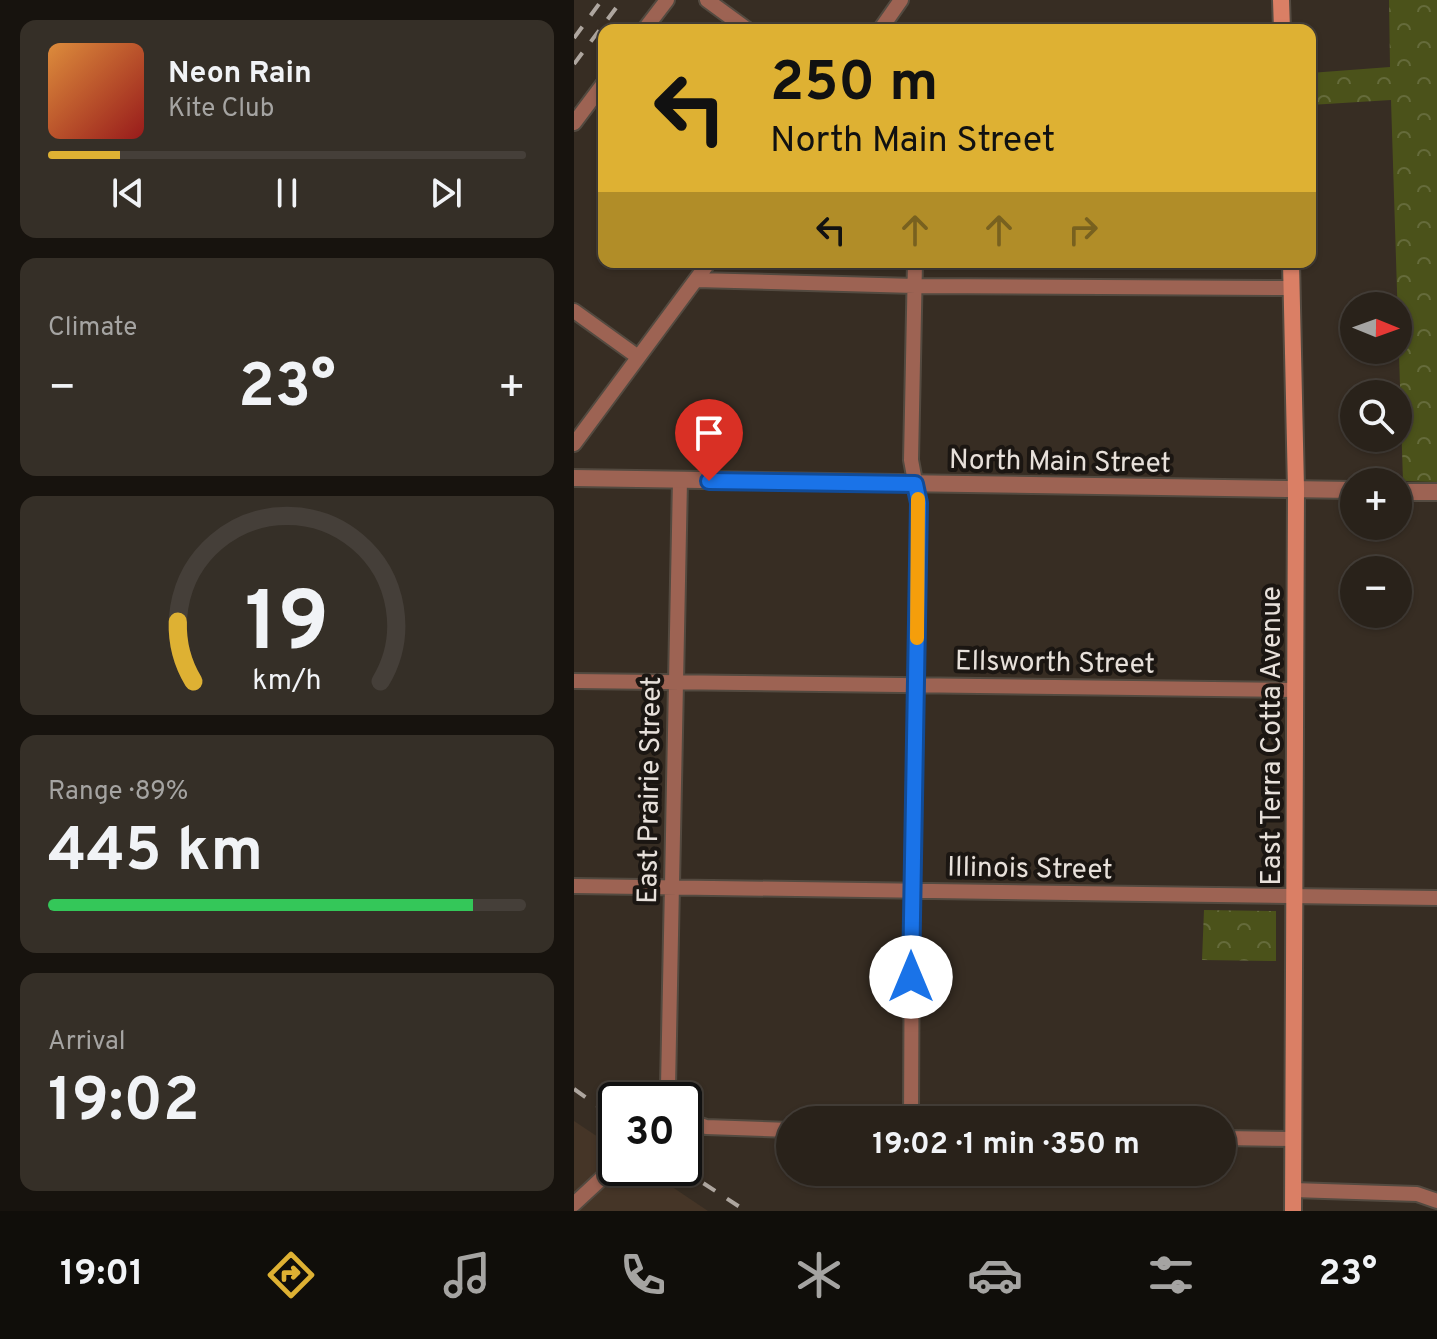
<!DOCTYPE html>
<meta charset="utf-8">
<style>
body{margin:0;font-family:Overpass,sans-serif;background:#352f27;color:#f1f3f6;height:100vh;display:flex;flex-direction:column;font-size:30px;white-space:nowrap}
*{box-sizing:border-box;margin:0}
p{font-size:26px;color:#a5a4a2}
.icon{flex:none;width:44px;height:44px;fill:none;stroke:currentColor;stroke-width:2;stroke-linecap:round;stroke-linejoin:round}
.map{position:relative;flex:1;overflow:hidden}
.sheet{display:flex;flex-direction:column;gap:20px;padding:20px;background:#17130e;width:574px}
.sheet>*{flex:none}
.hud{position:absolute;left:24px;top:24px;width:718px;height:244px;border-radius:16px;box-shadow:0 2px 6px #0004,0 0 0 2px #453f39;background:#deb133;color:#111;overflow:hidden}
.needle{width:52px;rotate:91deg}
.tools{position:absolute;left:766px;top:292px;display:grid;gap:16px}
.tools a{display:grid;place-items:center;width:72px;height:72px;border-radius:50%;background:#29221a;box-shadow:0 2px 6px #0004,0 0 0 2px #453f39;font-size:40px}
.speed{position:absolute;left:24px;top:1082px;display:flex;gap:16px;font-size:40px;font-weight:700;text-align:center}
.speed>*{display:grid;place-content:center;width:104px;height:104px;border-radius:50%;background:#29221a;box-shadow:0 2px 6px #0004,0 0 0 2px #453f39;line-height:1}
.speed .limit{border:4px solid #111;border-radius:12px;background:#fff;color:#111}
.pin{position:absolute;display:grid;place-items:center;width:68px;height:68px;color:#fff;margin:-82px -34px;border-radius:50% 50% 50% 0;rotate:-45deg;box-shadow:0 0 8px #0007}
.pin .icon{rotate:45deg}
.me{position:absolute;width:88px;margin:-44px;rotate:0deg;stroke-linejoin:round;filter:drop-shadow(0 0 6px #0008)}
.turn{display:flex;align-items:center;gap:28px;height:168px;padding:0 40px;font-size:36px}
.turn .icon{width:104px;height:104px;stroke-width:2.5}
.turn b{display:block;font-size:56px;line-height:68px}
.lanes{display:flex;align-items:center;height:76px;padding:0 40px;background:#0003;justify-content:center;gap:40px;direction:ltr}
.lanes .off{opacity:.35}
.big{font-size:60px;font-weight:700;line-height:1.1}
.sheet .tile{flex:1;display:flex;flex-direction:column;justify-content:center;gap:12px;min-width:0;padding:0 28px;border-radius:16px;background:#352f27}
.sheet .dial{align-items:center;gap:0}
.dial svg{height:208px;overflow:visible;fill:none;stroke:#453f39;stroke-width:7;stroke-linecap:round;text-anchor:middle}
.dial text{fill:#f1f3f6;stroke:none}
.song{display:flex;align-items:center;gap:24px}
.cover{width:96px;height:96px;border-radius:12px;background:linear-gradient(135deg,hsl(30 70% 55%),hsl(0 70% 35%))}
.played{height:8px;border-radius:4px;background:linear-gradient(90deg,#deb133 15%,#453f39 15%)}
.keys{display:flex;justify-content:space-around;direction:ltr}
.heat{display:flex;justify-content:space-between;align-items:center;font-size:44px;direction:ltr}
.charge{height:12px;border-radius:6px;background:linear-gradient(90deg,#34c759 89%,#453f39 0)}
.trip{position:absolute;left:202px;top:1106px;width:460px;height:80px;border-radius:40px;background:#29221a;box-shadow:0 2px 6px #0004,0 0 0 2px #453f39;font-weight:700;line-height:80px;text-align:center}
.tabs{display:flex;height:128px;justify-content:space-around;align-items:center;background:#100e0a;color:#a5a4a2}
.tabs .icon{width:56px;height:56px}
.tabs .on{color:#deb133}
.tabs b{font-size:36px;color:#f1f3f6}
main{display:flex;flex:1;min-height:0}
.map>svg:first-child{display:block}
.built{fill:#453527}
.park{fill:url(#park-crowns)}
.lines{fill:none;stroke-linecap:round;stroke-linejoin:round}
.minor-casing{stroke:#534a40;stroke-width:18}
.tertiary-casing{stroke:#534a40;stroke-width:20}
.secondary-casing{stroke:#534a40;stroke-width:20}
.minor{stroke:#9d6353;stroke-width:14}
.tertiary{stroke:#9d6353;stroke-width:16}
.secondary{stroke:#da7f65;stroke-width:16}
.rail{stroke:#aea69f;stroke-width:4;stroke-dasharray:14 14;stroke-linecap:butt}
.route-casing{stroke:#114b97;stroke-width:20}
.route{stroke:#1a73e8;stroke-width:14}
.slow{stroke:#f59e0b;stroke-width:14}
.labels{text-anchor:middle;stroke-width:8;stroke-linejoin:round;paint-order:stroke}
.street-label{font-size:28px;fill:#e7e0da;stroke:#1b1612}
</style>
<main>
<section class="sheet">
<div class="tile">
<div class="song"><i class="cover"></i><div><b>Neon Rain</b><p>Kite Club</p></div></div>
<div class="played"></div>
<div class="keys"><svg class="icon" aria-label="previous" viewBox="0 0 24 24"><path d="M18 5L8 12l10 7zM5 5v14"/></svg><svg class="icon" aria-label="pause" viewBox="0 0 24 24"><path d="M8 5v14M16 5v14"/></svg><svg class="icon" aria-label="next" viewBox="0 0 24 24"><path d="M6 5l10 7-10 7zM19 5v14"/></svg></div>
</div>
<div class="tile"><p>Climate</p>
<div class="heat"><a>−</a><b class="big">23°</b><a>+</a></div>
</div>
<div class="tile dial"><svg viewBox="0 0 100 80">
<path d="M14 69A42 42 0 1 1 86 69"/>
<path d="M14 69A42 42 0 0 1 8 46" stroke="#deb133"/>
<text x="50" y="56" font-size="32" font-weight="700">19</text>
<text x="50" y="72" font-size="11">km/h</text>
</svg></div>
<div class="tile"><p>Range · 89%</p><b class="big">445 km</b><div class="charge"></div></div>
<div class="tile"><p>Arrival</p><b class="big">19:02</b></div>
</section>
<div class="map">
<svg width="863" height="1211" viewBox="0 0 863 1211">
<defs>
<pattern id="park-crowns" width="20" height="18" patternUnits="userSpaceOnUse" patternTransform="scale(2)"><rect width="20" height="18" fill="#4b521a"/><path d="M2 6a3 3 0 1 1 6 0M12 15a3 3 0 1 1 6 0" fill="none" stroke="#656b3b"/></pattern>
</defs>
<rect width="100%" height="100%" fill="#372d23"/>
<path class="built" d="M0,1121L42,1149V1168H70L134,1211H0Z"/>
<path class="park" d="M815,0H863V482L829,481L817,100L736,105V73L816,67Z
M630,910L702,911V961L628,960Z"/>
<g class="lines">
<g class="minor-casing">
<path id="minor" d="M133,0L174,30
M70,30L93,0
M306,30L327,0
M0,123L30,83
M122,280L341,286L718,288
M0,311L64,357
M0,444L135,262
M0,681L722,690
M0,886L863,898
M96,1100L94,1087L106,480
M110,1119L132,1127L216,1130
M337,1120L338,891L345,503L337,460L341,262
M648,1138L719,1139
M719,1190L843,1194L863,1201
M0,1204L42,1165"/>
</g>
<g class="tertiary-casing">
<path id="tertiary" d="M0,478L780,490
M824,492H863"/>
</g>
<g class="secondary-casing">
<path id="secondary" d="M707,0L708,30
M717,262L722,489L719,1211"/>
</g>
<use href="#minor" class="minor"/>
<use href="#tertiary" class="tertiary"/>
<use href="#secondary" class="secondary"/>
<path class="rail" d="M0,38L28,0
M0,64L48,0
M0,1089L42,1119
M106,1168L172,1211"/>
</g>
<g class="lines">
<g class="route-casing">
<path id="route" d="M135,481L341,484L345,503L337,977"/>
</g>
<use href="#route" class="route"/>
<path class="slow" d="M343,638L344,499"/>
</g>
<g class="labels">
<g class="street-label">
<text transform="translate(486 460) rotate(1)" y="10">North Main Street</text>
<text transform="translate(481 661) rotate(1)" y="10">Ellsworth Street</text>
<text transform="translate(696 736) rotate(-90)" y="10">East Terra Cotta Avenue</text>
<text transform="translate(74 790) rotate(-89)" y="10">East Prairie Street</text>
<text transform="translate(456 867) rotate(1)" y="10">Illinois Street</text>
</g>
</g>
</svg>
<div class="tools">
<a><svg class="needle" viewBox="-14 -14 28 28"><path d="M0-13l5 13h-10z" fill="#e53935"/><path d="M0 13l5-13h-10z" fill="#a5a4a2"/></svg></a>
<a><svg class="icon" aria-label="search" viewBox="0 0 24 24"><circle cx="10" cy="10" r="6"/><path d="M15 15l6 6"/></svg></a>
<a>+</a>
<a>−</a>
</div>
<div class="speed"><div class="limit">30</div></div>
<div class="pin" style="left:135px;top:481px;background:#d93025"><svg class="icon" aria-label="arrive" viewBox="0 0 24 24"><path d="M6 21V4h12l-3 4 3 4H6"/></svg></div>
<svg class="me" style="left:337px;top:977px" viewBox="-20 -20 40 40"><circle r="19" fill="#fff"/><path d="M0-13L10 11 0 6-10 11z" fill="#1a73e8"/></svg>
<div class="trip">19:02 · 1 min · 350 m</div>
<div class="hud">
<div class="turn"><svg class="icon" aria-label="left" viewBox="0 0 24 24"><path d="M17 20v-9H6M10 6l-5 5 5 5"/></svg><div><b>250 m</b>North Main Street</div></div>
<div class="lanes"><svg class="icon" aria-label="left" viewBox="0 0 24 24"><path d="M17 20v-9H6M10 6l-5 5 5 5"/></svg><svg class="icon off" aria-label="ahead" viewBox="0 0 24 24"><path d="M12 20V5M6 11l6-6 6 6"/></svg><svg class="icon off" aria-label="ahead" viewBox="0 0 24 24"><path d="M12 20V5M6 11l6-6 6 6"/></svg><svg class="icon off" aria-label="right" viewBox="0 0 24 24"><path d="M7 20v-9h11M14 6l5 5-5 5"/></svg></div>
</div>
</div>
</main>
<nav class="tabs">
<b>19:01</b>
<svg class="icon on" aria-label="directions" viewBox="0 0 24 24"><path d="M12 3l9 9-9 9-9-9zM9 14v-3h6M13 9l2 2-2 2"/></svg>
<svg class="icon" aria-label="music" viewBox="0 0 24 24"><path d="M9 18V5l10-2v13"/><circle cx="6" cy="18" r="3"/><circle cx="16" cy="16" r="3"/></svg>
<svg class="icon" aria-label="phone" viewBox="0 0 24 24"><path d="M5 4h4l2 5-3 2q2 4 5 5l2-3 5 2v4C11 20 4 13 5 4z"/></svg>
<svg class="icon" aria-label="climate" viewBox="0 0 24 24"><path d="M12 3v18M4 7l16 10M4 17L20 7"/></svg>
<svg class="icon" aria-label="car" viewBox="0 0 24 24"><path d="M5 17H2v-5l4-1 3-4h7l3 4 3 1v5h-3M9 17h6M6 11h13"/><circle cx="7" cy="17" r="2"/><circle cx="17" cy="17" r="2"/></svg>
<svg class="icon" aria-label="filters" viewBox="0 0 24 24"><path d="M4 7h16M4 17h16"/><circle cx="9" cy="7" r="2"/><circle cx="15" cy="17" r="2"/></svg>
<b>23°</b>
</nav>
